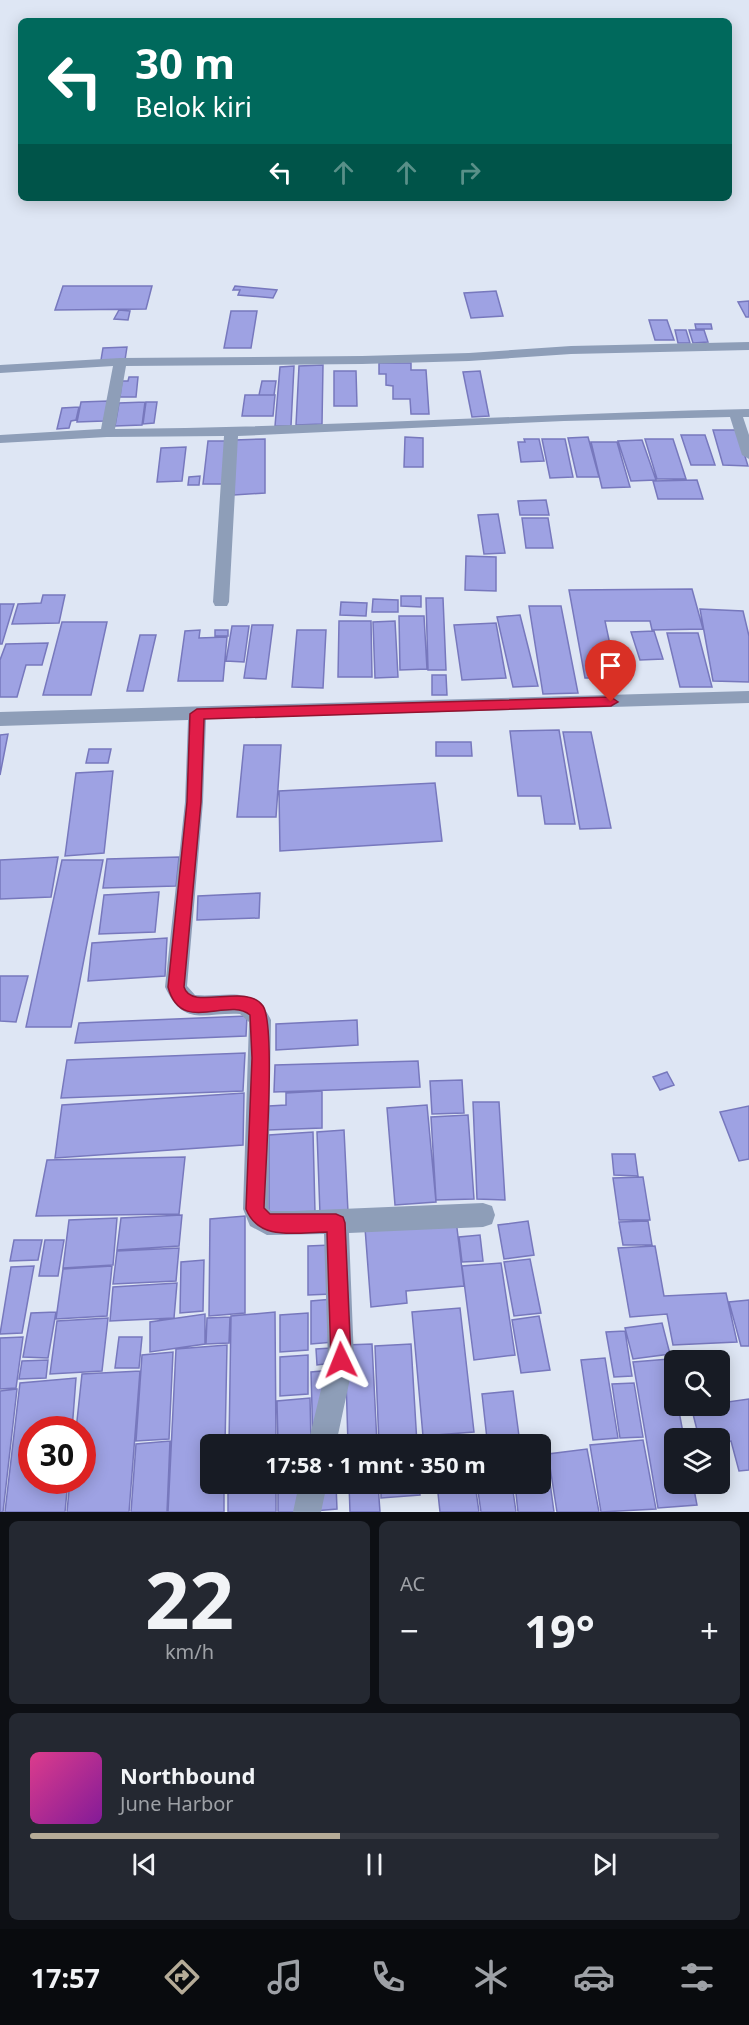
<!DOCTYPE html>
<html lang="id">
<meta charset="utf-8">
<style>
body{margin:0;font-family:"Noto Sans",sans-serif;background:#242831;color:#f1f3f6;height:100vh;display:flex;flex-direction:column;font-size:22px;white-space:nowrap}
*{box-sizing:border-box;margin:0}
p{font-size:20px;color:#9ea1a6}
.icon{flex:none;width:33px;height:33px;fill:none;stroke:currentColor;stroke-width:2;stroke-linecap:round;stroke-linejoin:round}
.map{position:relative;height:1512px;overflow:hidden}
.panel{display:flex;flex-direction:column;gap:9px;padding:9px;background:#0d0f14;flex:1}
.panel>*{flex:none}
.top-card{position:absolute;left:18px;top:18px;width:714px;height:183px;border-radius:9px;box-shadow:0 3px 15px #0003;background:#00695c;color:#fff;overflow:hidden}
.buttons{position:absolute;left:664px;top:1350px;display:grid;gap:12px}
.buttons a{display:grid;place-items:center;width:66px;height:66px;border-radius:9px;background:#171b24;box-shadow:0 3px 15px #0003;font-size:30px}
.speed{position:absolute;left:18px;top:1416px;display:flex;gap:12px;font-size:30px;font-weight:700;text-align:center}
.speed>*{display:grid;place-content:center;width:78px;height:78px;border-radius:50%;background:#171b24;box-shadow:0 3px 15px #0003;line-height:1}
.speed .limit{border:9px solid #d22;background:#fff;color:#111}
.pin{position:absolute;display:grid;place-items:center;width:51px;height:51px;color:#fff;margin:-62px -26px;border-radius:50% 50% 50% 0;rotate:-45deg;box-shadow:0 0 6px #0007}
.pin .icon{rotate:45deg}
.me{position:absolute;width:66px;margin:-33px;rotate:358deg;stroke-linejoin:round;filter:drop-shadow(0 0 4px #0008)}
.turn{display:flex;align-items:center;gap:21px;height:126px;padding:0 18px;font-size:27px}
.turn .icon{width:78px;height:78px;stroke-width:2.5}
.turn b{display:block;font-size:42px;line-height:51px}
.lanes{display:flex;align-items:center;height:57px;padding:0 18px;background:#0003;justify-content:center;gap:30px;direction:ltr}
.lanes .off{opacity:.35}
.big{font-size:45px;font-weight:700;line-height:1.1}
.panel .widget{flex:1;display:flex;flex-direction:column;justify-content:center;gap:9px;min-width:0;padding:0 21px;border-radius:9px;background:#242831}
.panel .dial{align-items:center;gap:0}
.dial b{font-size:78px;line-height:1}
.song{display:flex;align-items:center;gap:18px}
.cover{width:72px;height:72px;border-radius:9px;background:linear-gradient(135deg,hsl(330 70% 55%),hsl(290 70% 35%))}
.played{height:6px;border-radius:3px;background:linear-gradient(90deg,#b5ab97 45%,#363941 45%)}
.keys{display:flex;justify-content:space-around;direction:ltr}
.heat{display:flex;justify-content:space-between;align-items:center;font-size:33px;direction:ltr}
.panel .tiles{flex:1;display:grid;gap:9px;grid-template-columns:1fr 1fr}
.widget:last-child{grid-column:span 2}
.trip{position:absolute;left:200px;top:1434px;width:351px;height:60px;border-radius:9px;background:#171b24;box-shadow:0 3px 15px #0003;font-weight:700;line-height:60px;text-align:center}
.dock{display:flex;height:96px;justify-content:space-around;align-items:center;background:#090b0e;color:#9ea1a6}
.dock .icon{width:42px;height:42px}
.dock .active{color:#b5ab97}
.dock b{font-size:27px;color:#f1f3f6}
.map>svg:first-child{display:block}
.building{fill:#9ea2e3;stroke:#7778bd;stroke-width:1.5}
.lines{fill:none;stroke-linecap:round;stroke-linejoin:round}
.minor{fill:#8e9eb8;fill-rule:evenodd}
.route{fill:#e11d48;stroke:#92132f;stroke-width:1.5}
</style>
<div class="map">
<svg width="749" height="1512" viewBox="0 0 749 1512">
<rect width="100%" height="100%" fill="#dee6f4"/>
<path class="building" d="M63,286H152L146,309L55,310Z
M235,286L277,290L273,298L238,295L240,290H233Z
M496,291L503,316L471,318L464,293Z
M749,301V317H746L738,302Z
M119,310L130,311L128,320L114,319Z
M231,311H257L251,348H224Z
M649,320H667L674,340H655Z
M695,324H711L712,329H696Z
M675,330H686L690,343H678Z
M689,330H704L708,342L693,343Z
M127,347L125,360H101L103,348Z
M379,363H411V370H426L429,414H411L410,399H393V386L386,385V374H379Z
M323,365L322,424L296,425L299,366Z
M294,366L291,426H275L280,367Z
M334,371H356L357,406H334Z
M480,371L489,416L472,417L463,372Z
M129,377H138L136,397H120L122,381H128Z
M262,381H276L274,395H259Z
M245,395H275L273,416H242Z
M108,401L104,421L77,422L81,402Z
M145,402L142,425L115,426L119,403Z
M146,402H157L154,423L143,424Z
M79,407L76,420L71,421L69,428L57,429L62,408Z
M713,430H737L748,466L723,465Z
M681,435H705L715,465H691Z
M405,437L423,438V467H404Z
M588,437L599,477H577L568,438Z
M265,439V493L234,495L235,440Z
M524,439H539L544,461L521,462L518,442H525Z
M542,439H565L573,477L550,478Z
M645,439H673L686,479H657Z
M642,440L656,480L631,481L618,441Z
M208,441H227L223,484H203Z
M591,442H617L630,487L602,488Z
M186,447L182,481L157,482L161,448Z
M200,476L199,485H188L189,477Z
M697,480L703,499H658L653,481Z
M546,500L549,515H520L518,501Z
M498,514L505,553L484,554L478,515Z
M522,518H548L553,548H526Z
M466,556L496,557V591L465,590Z
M692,589L703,629L652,630L650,621H605L617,678H585L569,590Z
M43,595H65L59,623L12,624L18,604L41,603Z
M401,596H421V607L401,606Z
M426,598H443L446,670H428Z
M373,599L398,600V612H372Z
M341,602L367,603L366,616L340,615Z
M0,604H14L2,644H0Z
M529,606H561L578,693L543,694Z
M700,609L743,611L749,636V682L713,681Z
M520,615L538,686L513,687L497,617Z
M399,616H424L427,669L400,670Z
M339,621H371L372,677H338Z
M395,621L398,677L375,678L373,622Z
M62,622H107L91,695H43Z
M496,623L506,678L462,680L454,625Z
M252,625H273L266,679L244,678Z
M232,626H249L244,662L226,661Z
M200,630L199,638L227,637L223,681H178L185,631Z
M215,630H228V636H215Z
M297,630H326L323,688L292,687Z
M654,631L663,659L640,660L631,632Z
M667,633H698L712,687H680Z
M140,635H156L143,691H127Z
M48,643L42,665H26L17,697H0V660L6,644Z
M432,675H446L447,695H432Z
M559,730L575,824H545L541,796H518L510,731Z
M563,732H591L611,828L580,829Z
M8,734L0,775V735Z
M436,742H471L472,756H436Z
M244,745H281L276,817H237Z
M89,749H111L108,763H86Z
M113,771L104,853L65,856L76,773Z
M435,783L442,841L280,851L279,791Z
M58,857L51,897L0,899V860Z
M179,857L176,886L103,888L107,859Z
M62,860H103L71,1027H26Z
M159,892L155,932L99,934L104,895Z
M260,893L259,918L197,920L198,896Z
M167,938L165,976L88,981L92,943Z
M0,976H28L16,1022L0,1021Z
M247,1016L246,1036L75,1043L79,1023Z
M357,1020L358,1045L276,1050V1024Z
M245,1053L243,1091L61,1098L67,1060Z
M418,1061L420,1087L274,1092L275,1065Z
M667,1072L674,1085L660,1090L653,1077Z
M462,1080L464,1113L432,1114L430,1081Z
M322,1091V1128L268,1130L269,1106L286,1105V1093Z
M244,1093L243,1145L55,1158L62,1105Z
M473,1102H499L505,1200L477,1199Z
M427,1105L436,1202L395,1205L387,1108Z
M749,1106V1159L739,1161L720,1112Z
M468,1115L474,1199L436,1200L431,1117Z
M344,1130L348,1212L320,1214L317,1132Z
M313,1132L315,1212L269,1215V1135Z
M612,1154H635L638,1176L614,1175Z
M185,1157L179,1214L36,1216L47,1160Z
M643,1177L650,1220H619L613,1178Z
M182,1215L179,1246L117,1250L121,1218Z
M245,1216V1313L209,1316L210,1219Z
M117,1218L113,1265L63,1268L69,1220Z
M456,1220L464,1286L406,1291L407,1303L371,1307L365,1228Z
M528,1221L534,1255L504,1259L498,1225Z
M648,1221L652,1245H623L619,1222Z
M480,1235L483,1261L462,1262L459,1237Z
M14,1240H42L38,1260L10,1261Z
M45,1240H64L58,1276H39Z
M331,1245L332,1294L308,1295V1246Z
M655,1246L664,1296L726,1293L737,1342L673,1345L667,1314L630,1317L618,1248Z
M179,1248L176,1281L113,1284L117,1251Z
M530,1259L541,1313L514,1316L504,1262Z
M204,1260L203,1311L180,1313L181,1262Z
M501,1263L515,1355L474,1360L462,1266Z
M34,1266L22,1333L0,1334L11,1267Z
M112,1266L107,1316L56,1319L63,1269Z
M177,1283L174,1318L110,1321L113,1287Z
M333,1299L334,1342L311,1344V1301Z
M749,1300V1346H741L729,1302Z
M460,1308L474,1432L423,1436L412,1312Z
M56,1312L48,1358L23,1357L31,1313Z
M275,1312L276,1444H229L231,1316Z
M308,1313V1350L280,1352V1315Z
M205,1314V1344L150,1352V1322Z
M539,1316L550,1370L521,1373L512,1320Z
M230,1317L229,1343L206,1344L207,1318Z
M108,1318L102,1371L50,1374L57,1321Z
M662,1323L670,1354L633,1359L625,1328Z
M625,1331L632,1376L614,1377L606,1332Z
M23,1337L16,1388L0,1389V1338Z
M119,1337H142L139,1368H115Z
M372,1344L377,1444H348L345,1345Z
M411,1344L417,1444H379L375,1346Z
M227,1345L225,1444H210V1484H224V1512H168L176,1349Z
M331,1348L332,1363L317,1365L316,1349Z
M715,1351L718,1360H681L679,1354Z
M173,1352L169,1439L136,1441L142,1355Z
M308,1355V1394L280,1396V1357Z
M605,1358L618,1438L593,1440L581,1360Z
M669,1359L675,1390V1406H678L684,1438H675V1484H693L697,1505L658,1508L633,1362Z
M48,1360L46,1378L19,1379L22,1361Z
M332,1370L335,1444H313L311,1372Z
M720,1370L728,1402L749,1399V1470L739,1471L731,1441L720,1442V1438H699L691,1406H720Z
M140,1371L129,1512H67L70,1480H82V1430H76L82,1374Z
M76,1378L72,1430H32V1480H68L65,1512H5L20,1383Z
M634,1383L643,1437L620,1438L612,1384Z
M17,1389L3,1512H0V1391Z
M513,1391L519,1436L487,1439L482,1394Z
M310,1398L311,1444H278L277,1401Z
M643,1440L656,1509L601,1512L590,1445Z
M170,1441L167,1512H131L136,1444Z
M587,1449L599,1512H557L548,1454Z
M540,1454H546L554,1512H518L515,1484H540Z
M228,1484H276V1512H228Z
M278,1484H312V1501L301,1512H278Z
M314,1484H336L337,1509L314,1511Z
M349,1484H378L380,1512H350Z
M381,1484H419L420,1495L381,1498Z
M437,1484H475L479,1512H440Z
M477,1484H512L516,1512H481Z"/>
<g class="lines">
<path class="minor" d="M749,342V350L571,354L469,361L362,364L126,366L115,429C326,427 538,414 749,409V417H743L749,435V459L742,455L730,417L564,421L238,436L229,602L227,606H215L213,602L224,436L107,437L0,443V435L101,429L113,366L0,373V365L120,358L362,356L469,353L571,346Z
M749,691V703L206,719L203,802L187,986L195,995C226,998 254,983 271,1020L268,1208L271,1211H294L483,1203L492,1206L495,1215L492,1224L483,1227L349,1233L354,1360L336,1444H308L328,1360L324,1234L267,1235L250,1226L243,1209L249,1022L240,1014C204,1012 184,1028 165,987L185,802L188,720L0,726V712Z
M299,1484H327L321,1512H293Z"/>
</g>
<path class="route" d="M611,697L618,702L611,706L204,719L201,802L184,987C191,1012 247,982 263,1006C276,1025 265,1175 264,1208L270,1214H336L343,1217L345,1223L351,1360L348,1367L341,1370L334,1367L331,1360L327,1232C297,1232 259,1242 246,1209L252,1058L250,1015C228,996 181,1036 168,987L187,802L190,714L197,709Z"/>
</svg>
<div class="buttons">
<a><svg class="icon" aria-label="search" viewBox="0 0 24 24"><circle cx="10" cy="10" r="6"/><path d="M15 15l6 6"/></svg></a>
<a><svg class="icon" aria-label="layers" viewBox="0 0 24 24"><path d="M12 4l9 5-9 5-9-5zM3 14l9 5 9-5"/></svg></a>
</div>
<div class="speed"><div class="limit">30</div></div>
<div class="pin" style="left:611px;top:702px;background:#d93025"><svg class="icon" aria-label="arrive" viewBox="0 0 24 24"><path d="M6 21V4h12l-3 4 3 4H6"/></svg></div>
<svg class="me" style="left:341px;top:1360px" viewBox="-20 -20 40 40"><path d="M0-17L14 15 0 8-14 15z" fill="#e11d48" stroke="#fff" stroke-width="4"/></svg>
<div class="trip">17:58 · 1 mnt · 350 m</div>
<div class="top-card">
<div class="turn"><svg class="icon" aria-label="left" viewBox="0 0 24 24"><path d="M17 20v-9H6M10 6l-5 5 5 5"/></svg><div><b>30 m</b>Belok kiri</div></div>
<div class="lanes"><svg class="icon" aria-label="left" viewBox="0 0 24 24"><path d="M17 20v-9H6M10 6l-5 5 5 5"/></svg><svg class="icon off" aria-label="ahead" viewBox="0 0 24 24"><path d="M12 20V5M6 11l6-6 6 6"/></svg><svg class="icon off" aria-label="ahead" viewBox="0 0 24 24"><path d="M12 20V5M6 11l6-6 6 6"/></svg><svg class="icon off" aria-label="right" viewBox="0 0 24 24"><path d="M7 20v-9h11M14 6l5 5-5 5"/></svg></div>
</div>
</div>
<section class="panel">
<div class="tiles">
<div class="widget dial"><b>22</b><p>km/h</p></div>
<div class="widget"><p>AC</p>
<div class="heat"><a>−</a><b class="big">19°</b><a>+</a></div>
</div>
<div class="widget">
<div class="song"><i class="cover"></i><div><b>Northbound</b><p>June Harbor</p></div></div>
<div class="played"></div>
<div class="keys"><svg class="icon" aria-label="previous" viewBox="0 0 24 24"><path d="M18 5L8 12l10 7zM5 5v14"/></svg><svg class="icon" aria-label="pause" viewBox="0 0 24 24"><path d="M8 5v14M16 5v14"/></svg><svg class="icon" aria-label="next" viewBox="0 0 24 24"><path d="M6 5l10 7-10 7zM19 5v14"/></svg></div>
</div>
</div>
</section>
<nav class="dock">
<b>17:57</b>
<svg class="icon active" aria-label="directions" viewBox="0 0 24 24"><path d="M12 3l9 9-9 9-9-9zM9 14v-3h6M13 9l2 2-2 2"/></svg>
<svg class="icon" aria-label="music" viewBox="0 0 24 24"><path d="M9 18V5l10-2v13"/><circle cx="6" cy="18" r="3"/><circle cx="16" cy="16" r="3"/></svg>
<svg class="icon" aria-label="phone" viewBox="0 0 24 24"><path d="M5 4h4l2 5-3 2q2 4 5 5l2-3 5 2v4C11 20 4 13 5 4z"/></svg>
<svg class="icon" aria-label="climate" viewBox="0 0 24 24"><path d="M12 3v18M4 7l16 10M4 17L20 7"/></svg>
<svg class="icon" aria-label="car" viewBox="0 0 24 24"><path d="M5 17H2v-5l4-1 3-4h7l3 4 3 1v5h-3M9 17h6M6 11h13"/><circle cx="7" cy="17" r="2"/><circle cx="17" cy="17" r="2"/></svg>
<svg class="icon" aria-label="filters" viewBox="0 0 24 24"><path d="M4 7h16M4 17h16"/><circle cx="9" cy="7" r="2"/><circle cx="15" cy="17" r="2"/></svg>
</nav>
